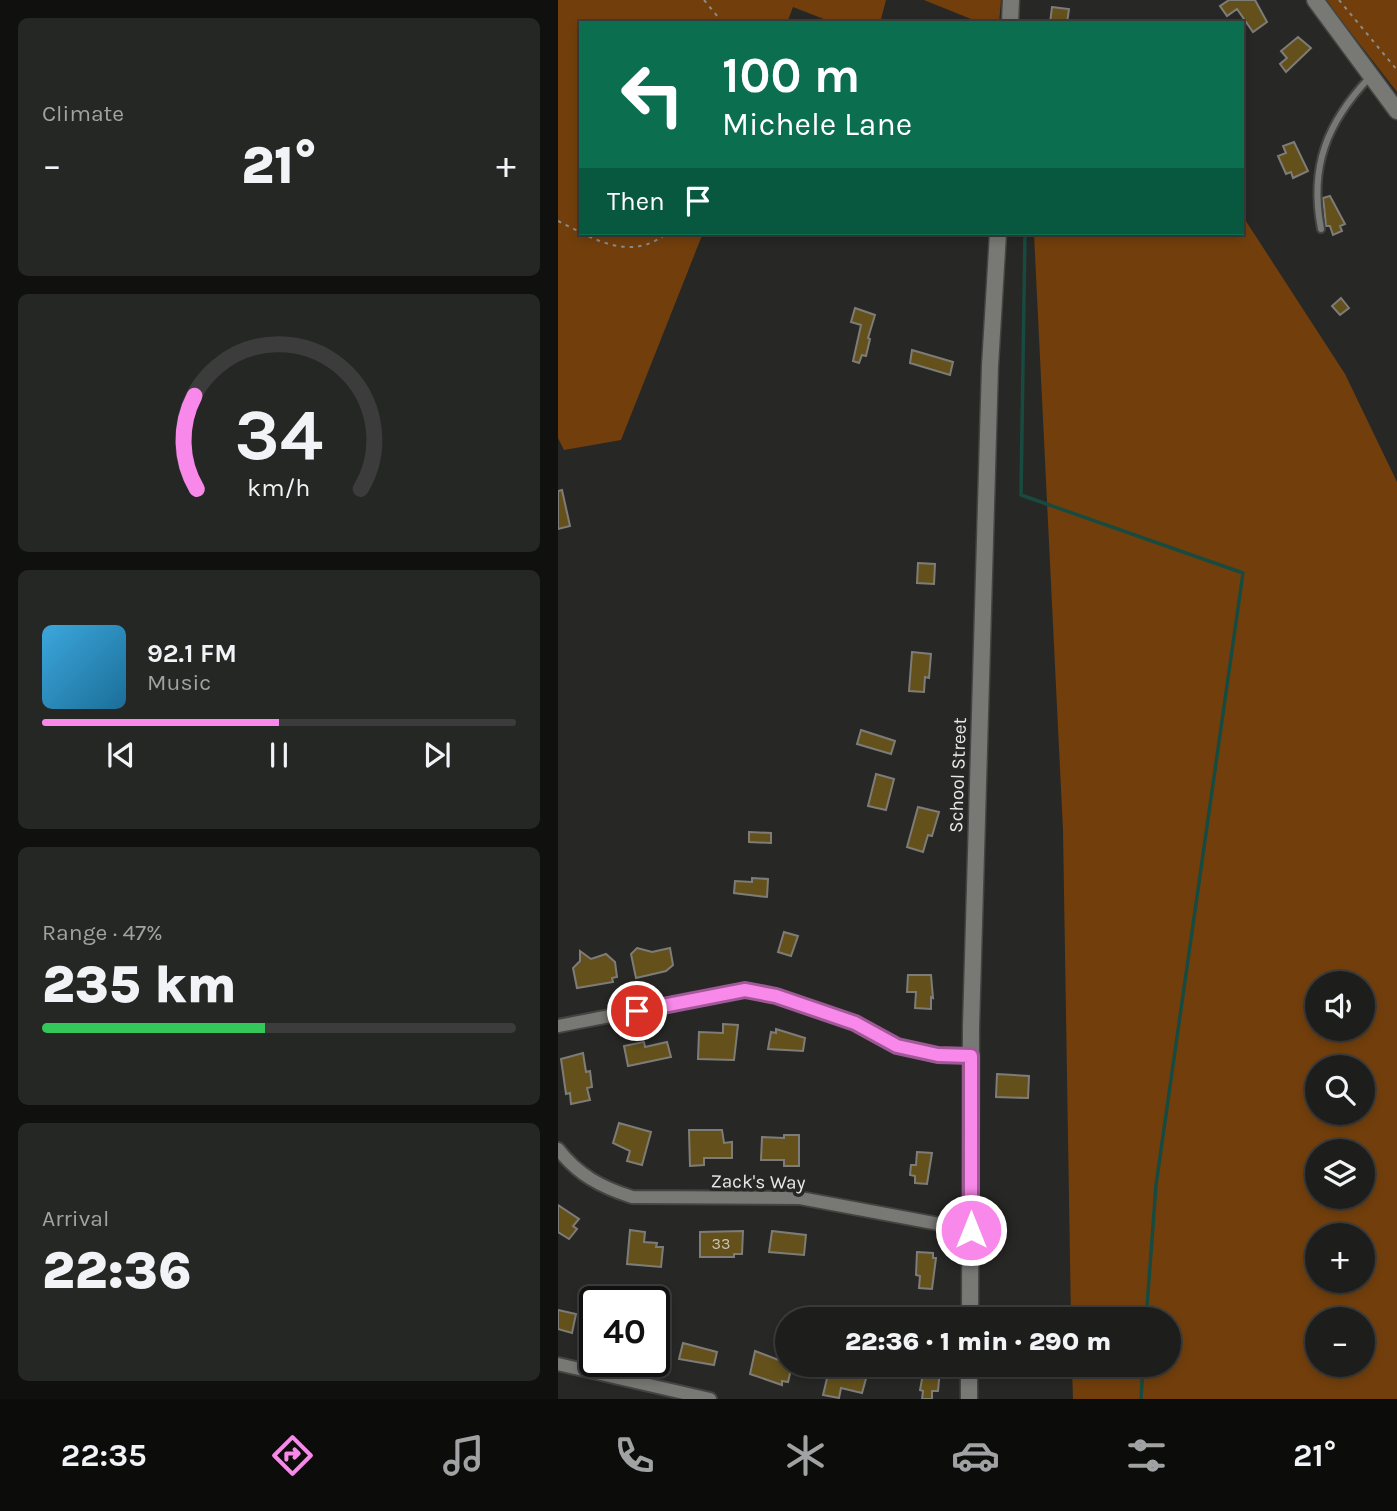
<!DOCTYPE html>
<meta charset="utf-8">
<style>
body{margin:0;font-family:Karla,sans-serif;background:#252725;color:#f1f3f6;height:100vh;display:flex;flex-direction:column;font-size:26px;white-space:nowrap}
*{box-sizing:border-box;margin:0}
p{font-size:23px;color:#a0a2a3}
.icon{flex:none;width:38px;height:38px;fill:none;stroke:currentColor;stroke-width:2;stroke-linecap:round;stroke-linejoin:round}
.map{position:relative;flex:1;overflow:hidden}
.details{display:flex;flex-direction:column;gap:18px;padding:18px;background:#10100f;width:558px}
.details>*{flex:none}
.guide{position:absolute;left:21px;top:21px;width:665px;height:214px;border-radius:0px;box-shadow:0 4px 10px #0003,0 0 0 2px #3b3c3b;background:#0b6e4f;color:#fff;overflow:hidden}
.controls{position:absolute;left:747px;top:971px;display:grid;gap:14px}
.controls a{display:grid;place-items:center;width:70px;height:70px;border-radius:50%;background:#1d1e1c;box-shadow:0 4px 10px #0003,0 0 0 2px #3b3c3b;font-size:35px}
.speed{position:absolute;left:21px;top:1286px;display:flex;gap:14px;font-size:35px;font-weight:700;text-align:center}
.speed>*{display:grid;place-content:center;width:91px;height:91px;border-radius:50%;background:#1d1e1c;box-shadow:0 4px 10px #0003,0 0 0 2px #3b3c3b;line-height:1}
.speed .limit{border:4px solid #111;border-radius:10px;background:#fff;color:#111}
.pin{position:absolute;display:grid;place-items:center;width:60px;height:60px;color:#fff;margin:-30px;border:4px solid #fff;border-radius:50%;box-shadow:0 2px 7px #0007}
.me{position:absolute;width:77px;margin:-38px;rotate:0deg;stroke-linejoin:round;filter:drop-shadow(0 0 5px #0008)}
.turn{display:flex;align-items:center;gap:24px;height:147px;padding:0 28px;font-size:32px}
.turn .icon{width:91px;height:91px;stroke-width:2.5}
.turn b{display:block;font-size:49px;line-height:60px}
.then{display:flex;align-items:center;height:66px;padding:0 28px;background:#0003;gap:14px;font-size:26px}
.big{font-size:52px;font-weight:800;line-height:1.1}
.details .tile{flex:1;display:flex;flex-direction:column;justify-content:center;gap:10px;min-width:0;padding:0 24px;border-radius:10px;background:#252725}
.details .dial{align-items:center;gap:0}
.dial svg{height:182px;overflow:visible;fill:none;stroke:#3b3c3b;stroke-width:7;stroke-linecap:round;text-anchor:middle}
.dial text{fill:#f1f3f6;stroke:none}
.song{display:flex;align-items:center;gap:21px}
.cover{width:84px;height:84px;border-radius:10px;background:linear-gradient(135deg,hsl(200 70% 55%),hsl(200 70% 35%))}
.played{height:7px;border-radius:4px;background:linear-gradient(90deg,#f888e9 50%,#3b3c3b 50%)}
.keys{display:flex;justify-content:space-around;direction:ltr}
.heat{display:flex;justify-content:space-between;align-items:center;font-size:38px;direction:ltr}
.charge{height:10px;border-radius:5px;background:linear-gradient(90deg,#34c759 47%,#3b3c3b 0)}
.trip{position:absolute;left:217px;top:1307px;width:406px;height:70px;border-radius:35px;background:#1d1e1c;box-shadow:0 4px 10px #0003,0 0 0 2px #3b3c3b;font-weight:800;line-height:70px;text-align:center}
.dock{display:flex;height:112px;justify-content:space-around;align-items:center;background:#0c0c0b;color:#a0a2a3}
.dock .icon{width:49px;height:49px}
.dock .selected{color:#f888e9}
.dock b{font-size:32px;color:#f1f3f6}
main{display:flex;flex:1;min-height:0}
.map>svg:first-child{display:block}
.green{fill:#723f0c;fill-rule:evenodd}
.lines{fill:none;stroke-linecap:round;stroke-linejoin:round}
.stream{stroke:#194a3f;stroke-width:3.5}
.building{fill:#63501b;stroke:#7e7c78;stroke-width:2}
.service-casing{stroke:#444542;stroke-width:10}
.minor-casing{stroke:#444542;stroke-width:16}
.tertiary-casing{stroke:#444542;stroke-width:19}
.path{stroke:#8b8c89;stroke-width:2;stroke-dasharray:3.5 5;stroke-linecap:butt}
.service{stroke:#787975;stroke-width:6}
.minor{stroke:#787975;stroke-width:12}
.tertiary{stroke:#787975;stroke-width:16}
.route-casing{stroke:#a15897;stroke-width:18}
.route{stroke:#f888e9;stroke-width:12}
.labels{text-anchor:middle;stroke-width:7;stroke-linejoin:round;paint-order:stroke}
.number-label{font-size:16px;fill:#c7c3b3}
.street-label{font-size:19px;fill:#e8e9e6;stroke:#272825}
</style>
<main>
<section class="details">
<div class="tile"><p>Climate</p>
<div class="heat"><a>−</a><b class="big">21°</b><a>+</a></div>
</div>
<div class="tile dial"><svg viewBox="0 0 100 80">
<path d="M14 69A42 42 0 1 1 86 69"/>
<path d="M14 69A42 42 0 0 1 13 28" stroke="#f888e9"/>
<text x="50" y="56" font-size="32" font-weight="700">34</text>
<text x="50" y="72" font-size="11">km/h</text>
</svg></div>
<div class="tile">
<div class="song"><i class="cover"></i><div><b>92.1 FM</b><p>Music</p></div></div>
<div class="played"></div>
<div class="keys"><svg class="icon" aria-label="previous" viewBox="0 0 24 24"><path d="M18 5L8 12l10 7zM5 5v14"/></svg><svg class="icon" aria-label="pause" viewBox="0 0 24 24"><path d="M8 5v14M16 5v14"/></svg><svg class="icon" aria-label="next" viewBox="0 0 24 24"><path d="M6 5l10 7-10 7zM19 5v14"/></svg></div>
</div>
<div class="tile"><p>Range · 47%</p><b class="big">235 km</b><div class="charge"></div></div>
<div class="tile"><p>Arrival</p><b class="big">22:36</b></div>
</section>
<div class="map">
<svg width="839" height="1399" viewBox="0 0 839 1399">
<rect width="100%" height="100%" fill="#272825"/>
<path class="green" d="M0,0H328L322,23H276L235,7L229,23H23V233H145L63,440L6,450L0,438Z
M366,0H443L441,23H423Z
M769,0H839V92L776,11Z
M684,215L787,374L839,482V1399H515L514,1365H611V1320L513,1319L505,830L476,234L684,233ZM760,984H805V1029H760ZM760,1068H805V1113H760ZM760,1152H805V1197H760ZM760,1236H805V1281H760ZM760,1320H805V1365H760Z"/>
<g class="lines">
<path class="stream" d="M684,115L685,114
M467,233L463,495L685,573L598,1185L588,1320
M583,1399L585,1365"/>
</g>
<path class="building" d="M671,0H697L709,22L695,32L679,9L669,16L662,6Z
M494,7L511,9L509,23H492Z
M740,37L753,48L728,72L722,64L729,58L723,51Z
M736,142L750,171L735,178L733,172L728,174L720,156L728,153L725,146Z
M772,196L787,224L782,226L784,231L775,235L772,226H768L766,206L765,198Z
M783,298L791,308L782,315L774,306Z
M297,308L317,315L310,338L312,339L308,356L304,355L301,363L295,361L303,325L293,322Z
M354,350L395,362L392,375L352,363Z
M4,490L12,526L0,529V491Z
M360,563L377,564L376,584L359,583Z
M354,652L373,654L371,678L367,677L366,692L351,691Z
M303,730L337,741L333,754L299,744Z
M318,774L336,779L328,810L310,806Z
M360,807L381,812L374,836L370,835L365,852L349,847Z
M191,832L213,833V843L191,842Z
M194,878L210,879L209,897L176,893L177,881L194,882Z
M226,932L240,936L233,956L220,952Z
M79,948L94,952L112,948L115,965L108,971L78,978L73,954Z
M22,951L33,959L48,954L57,962L59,977L54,978L55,982L19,988L15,968L22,961Z
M350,975H373L375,998L373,997V1009L357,1008L358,992H349Z
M165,1024L180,1025L176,1060L140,1059L141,1032L165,1033Z
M218,1029L247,1038L245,1051L210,1049L213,1032L218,1033Z
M86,1042L87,1047L109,1042L113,1057L70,1066L66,1046Z
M25,1053L28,1072L32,1071L34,1087L29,1088L32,1100L13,1104L12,1093L8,1094L3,1059Z
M439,1074L471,1076L470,1098L438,1097Z
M61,1123L93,1132L84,1165L69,1161L72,1151L55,1143Z
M131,1130H164L166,1143L174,1142V1158H146V1165L132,1166Z
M226,1135H241V1166H226V1160H203L204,1137L226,1138Z
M359,1152L374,1153L369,1184L357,1183V1176L352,1175L353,1165H358Z
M0,1205L21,1219L15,1226L19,1229L11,1239L0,1232Z
M72,1230L87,1232L86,1242L99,1243L98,1247H105L103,1267L69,1264Z
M185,1231L184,1254H176V1257H142V1232Z
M214,1231L248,1235L246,1255L211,1252Z
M359,1252L375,1253V1258H378L374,1289L361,1288L362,1276L358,1275Z
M364,1308L383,1309L382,1320H363Z
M0,1310L18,1314L14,1333L0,1329Z
M125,1343L159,1352L156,1365L121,1359Z
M197,1351L234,1365L230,1382L224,1381V1385L192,1374Z
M272,1366L309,1375L304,1393L283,1388L281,1398L265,1395Z
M366,1368L382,1369L380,1391H374V1399H364L365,1391L362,1390Z"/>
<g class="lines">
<g class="service-casing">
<path id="service" d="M763,229C751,167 769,122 812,77"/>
</g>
<g class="minor-casing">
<path id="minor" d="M0,1026L187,990L218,996L297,1022L339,1046L380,1055L413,1056
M0,1149C20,1175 43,1187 74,1197L242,1198L413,1230
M0,1364L152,1399"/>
</g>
<g class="tertiary-casing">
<path id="tertiary" d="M757,0L839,111
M452,23L453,0
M412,1320L413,1027L432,366L440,233
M411,1399V1365"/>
</g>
<path class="path" d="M146,0L165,23
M781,0L839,70
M0,221L22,232
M23,233C53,247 81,256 109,233"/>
<use href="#service" class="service"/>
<use href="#minor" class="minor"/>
<use href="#tertiary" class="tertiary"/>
</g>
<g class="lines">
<g class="route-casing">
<path id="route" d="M79,1011L187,990L218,996L297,1023L339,1046L380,1055L413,1056V1230"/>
</g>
<use href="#route" class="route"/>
</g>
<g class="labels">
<g class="number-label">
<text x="163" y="1249">33</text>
</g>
<g class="street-label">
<text transform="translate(399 775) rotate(-88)" y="7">School Street</text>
<text transform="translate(200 1181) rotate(1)" y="7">Zack's Way</text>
</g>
</g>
</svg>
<div class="controls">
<a><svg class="icon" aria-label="sound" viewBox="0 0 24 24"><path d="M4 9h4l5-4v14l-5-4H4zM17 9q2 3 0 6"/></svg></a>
<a><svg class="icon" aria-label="search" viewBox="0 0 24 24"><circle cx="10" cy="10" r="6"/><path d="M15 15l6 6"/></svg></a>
<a><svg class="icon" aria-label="layers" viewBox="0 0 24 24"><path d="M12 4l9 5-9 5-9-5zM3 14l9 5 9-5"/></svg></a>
<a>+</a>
<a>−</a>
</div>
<div class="speed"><div class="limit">40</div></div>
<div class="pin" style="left:79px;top:1011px;background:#d93025"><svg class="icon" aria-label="arrive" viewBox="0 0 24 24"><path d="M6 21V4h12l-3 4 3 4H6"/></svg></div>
<svg class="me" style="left:413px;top:1230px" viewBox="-20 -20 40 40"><circle r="17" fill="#f888e9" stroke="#fff" stroke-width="3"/><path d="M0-11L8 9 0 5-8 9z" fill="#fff"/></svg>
<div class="trip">22:36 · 1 min · 290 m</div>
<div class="guide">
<div class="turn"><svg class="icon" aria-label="left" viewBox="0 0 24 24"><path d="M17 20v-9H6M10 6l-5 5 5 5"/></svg><div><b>100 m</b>Michele Lane</div></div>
<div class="then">Then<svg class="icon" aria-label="arrive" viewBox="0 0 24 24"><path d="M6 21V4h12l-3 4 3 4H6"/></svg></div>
</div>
</div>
</main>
<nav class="dock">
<b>22:35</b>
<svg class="icon selected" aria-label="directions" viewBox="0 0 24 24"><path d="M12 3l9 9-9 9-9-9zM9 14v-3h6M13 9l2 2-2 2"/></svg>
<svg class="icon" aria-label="music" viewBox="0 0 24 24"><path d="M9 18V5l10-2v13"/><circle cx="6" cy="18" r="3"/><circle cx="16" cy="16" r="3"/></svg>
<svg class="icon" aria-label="phone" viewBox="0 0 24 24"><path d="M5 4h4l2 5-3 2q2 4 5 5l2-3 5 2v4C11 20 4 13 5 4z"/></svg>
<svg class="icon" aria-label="climate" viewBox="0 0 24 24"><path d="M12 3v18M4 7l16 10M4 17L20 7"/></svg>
<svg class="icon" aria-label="car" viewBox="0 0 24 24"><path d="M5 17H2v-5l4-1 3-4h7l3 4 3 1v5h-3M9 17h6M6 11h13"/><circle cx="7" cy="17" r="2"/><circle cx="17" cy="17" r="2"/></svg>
<svg class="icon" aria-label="filters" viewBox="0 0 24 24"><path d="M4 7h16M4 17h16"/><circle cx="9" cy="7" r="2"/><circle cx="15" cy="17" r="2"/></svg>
<b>21°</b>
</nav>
